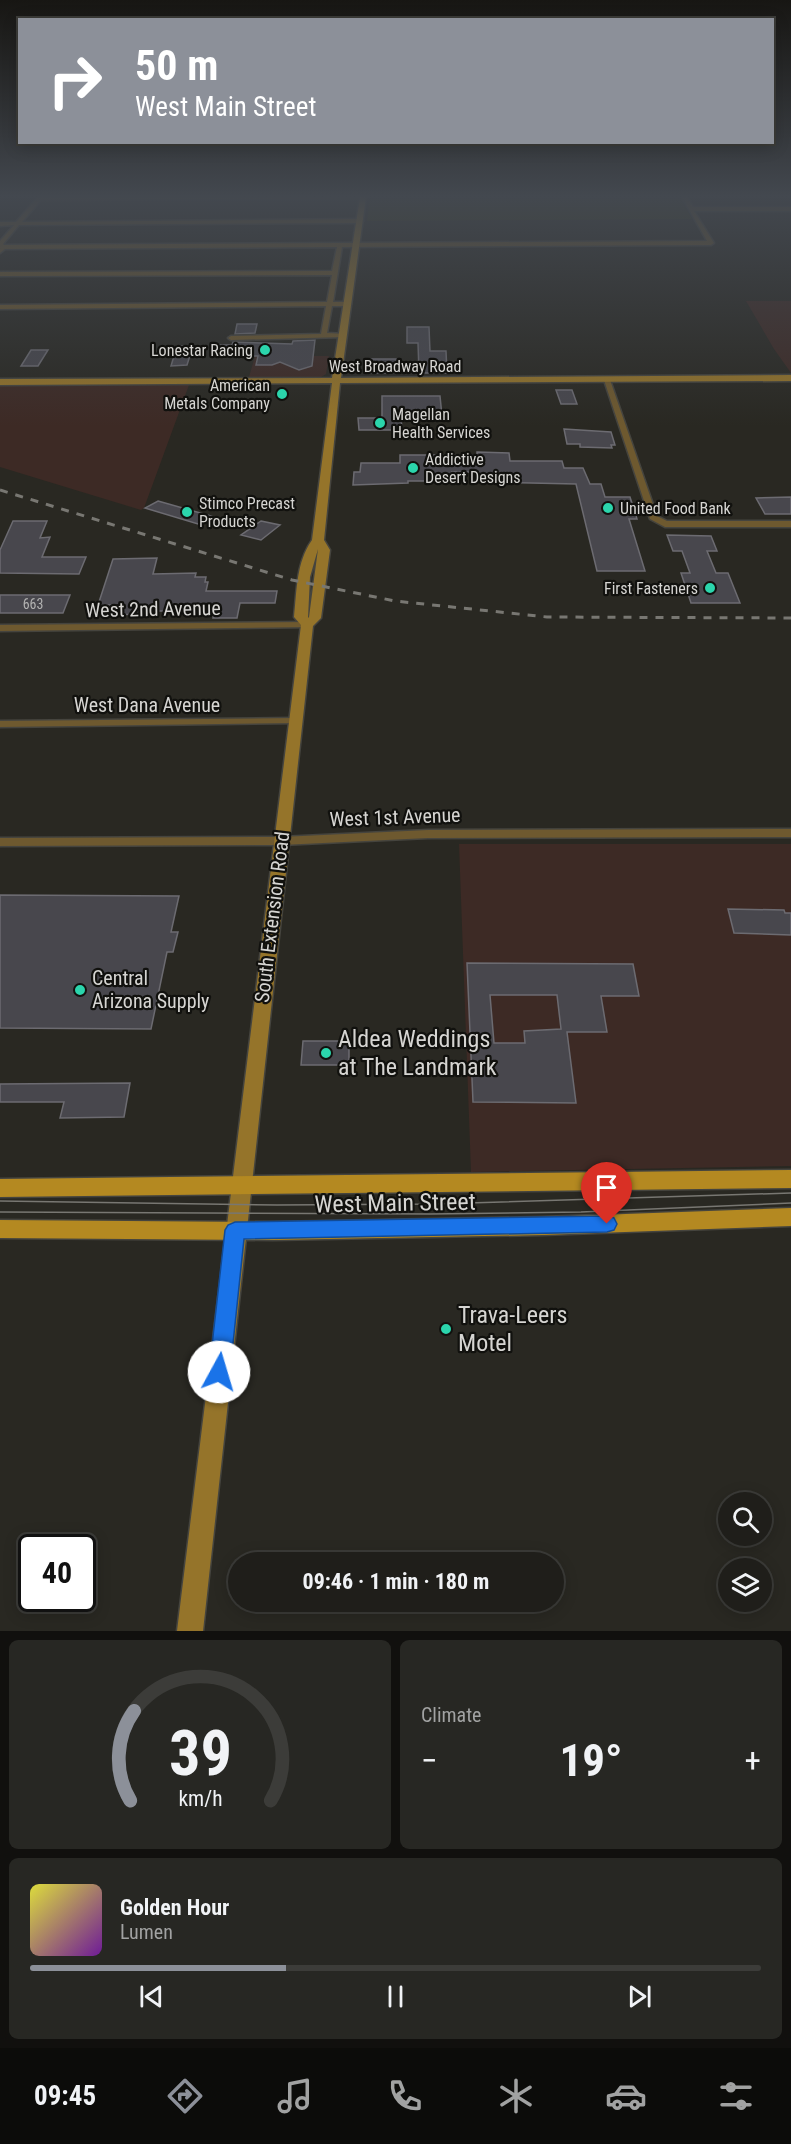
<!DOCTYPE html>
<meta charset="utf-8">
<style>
body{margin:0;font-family:"Roboto Condensed",sans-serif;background:#272723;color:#f1f3f6;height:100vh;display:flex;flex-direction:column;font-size:22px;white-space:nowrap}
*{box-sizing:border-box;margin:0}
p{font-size:20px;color:#a1a2a2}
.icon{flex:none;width:33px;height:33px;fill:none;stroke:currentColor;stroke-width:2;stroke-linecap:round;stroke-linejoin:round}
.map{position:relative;height:1631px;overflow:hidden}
.side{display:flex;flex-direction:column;gap:9px;padding:9px;background:#11100e;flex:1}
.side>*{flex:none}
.banner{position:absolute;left:18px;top:18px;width:756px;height:126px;border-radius:0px;box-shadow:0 3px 15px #0003,0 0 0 2px #3c3c39;background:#8c9099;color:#fff;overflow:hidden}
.fabs{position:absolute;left:718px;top:1492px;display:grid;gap:12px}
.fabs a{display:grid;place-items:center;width:54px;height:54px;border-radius:50%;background:#1f1e1a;box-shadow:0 3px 15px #0003,0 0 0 2px #3c3c39;font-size:30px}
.speed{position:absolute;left:18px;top:1534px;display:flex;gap:12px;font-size:30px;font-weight:700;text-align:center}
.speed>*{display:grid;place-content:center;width:78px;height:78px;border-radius:50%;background:#1f1e1a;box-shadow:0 3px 15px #0003,0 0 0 2px #3c3c39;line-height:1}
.speed .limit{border:3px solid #111;border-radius:9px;background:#fff;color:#111}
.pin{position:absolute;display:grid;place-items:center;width:51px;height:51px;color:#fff;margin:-62px -26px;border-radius:50% 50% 50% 0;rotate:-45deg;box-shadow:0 0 6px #0007}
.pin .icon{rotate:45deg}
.me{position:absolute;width:66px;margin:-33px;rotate:6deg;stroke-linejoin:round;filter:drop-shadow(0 0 4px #0008)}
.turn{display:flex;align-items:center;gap:21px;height:126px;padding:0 18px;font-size:27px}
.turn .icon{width:78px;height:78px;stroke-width:2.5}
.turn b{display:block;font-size:42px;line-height:51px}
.big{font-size:45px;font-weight:700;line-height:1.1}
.side .tile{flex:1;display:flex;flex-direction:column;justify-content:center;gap:9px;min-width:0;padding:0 21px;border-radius:9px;background:#272723}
.side .dial{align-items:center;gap:0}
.dial svg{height:156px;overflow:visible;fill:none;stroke:#3c3c39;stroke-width:7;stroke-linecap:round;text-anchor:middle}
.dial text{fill:#f1f3f6;stroke:none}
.song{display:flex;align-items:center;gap:18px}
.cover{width:72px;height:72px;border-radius:9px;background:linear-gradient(135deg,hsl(60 70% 55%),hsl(280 70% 35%))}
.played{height:6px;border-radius:3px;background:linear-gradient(90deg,#8c9099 35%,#3c3c39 35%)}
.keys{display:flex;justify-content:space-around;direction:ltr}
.heat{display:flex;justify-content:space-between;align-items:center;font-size:33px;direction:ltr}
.side .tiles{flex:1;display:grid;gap:9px;grid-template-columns:1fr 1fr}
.tile:last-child{grid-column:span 2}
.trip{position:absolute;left:228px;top:1552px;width:336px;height:60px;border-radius:30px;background:#1f1e1a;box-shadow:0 3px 15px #0003,0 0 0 2px #3c3c39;font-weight:700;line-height:60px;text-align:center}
.dock{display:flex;height:96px;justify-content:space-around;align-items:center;background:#0c0c0a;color:#a1a2a2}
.dock .icon{width:42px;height:42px}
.dock .on{color:#8c9099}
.dock b{font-size:27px;color:#f1f3f6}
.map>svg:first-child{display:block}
.commercial{fill:#3d2a25}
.green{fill:#353614}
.building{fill:#48474d;stroke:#6c6b71;stroke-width:1.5;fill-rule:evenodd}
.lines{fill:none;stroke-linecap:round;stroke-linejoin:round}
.street-casing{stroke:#45443e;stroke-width:3}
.secondary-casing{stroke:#45443e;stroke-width:3}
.primary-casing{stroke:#45443e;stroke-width:3}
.street{fill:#6e592f;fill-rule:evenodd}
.secondary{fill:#95742a;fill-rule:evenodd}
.primary{fill:#b48921;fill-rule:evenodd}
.tram{stroke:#787772;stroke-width:1.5}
.rail{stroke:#787772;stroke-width:3;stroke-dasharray:8 8;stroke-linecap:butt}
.route{fill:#1a73e8;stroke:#114b97;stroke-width:1.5}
.poi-dot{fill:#2bd5ac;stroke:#11110e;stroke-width:2}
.labels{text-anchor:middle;stroke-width:4.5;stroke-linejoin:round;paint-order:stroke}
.far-number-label{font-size:14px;fill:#b2b2b1}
.far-poi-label{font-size:16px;fill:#d6d5d2;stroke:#11110e;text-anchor:start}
.far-street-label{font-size:16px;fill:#d6d5d2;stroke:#11110e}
.street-label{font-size:20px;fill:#d6d5d2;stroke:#11110e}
.poi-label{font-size:20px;fill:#d6d5d2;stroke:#11110e;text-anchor:start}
.near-poi-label{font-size:24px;fill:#d6d5d2;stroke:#11110e;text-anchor:start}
.near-street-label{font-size:24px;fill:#d6d5d2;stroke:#11110e}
</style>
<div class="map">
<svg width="791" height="1631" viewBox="0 0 791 1631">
<rect width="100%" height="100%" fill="#292822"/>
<path class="commercial" d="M746,301H791V373L774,349Z
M255,356H329L326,374L321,377H249Z
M189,385L144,508L141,510L0,467V386Z
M459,844H791V1166L471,1172Z"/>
<path class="green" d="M370,197H680L692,219L367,221Z"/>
<path class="building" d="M237,324H257L255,333L235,334Z
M407,327H429L430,351H446L447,373H419L418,343H407Z
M315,340L312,366L299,370L280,362L272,365H256L258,356H214L217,345H232L233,342L292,344L293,341Z
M177,346H193L187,365L171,366Z
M31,350H48L38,366H21Z
M371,359H398V373H370Z
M556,390H572L577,404H561Z
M382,396H440L442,416H401L402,430H359L358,418H382Z
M564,429L611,432L615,445H611L612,448L580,447V444H567Z
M477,452L509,453L510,461H562L564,468H583L590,484H601L605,497H630L637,519H629L645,571H597L576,484L480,482L479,472H452V476H425L426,481H408V483L353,485L354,472H360L361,463H400V455H477Z
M791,497V514H765L756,498Z
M158,501L211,516L198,524L145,508Z
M13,521H47L40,538L50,537L42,557H86L79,574L0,573V550Z
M261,521L280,525L261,540L241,535Z
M667,535L711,536L717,551H707L716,573H728L740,603H691L681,573H690L682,551H673Z
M157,558L153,574L196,573L195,577H206L205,582H208L206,591H277L275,603H240L237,618H213L214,611H143L140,614L111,615L114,605H98L113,559Z
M0,595H70L63,613H0Z
M0,895L179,896L171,932H178L173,952H167L151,1029L0,1028Z
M728,909L784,910L785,913H791V935L734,933Z
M467,963L633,964L639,996H601L607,1032H567L576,1103L473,1102ZM490,995H557L561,1029L524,1031L525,1043H494Z
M303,1041H349V1065H301Z
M130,1083L124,1117L60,1118L64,1102H0V1084Z"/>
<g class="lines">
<g class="street-casing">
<path id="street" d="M682,197H687L693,207H791V211H694L714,243L711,245L342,247L333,302H348L351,304L348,306H332L327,333L346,334V336L344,337L231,340L228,338L231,336L321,334L326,306L0,309V305L327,302L332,275L0,276V272L332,271L337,247L5,249L0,253V241L14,225L0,226V222H16L38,197L365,198L41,200L22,222L360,219L363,221L360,223L19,225L3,244L4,245L707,241Z
M607,378L610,380L657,516L667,521H791V527H665L650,519L604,380Z
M307,622L312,625L310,627L0,631V625Z
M295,718L299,719L300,721L299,723L0,727V721Z
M791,829V837L428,838L281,845L0,846V838L281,837L428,830Z"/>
</g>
<g class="secondary-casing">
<path id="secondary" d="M360,197H366L341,378L791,375V381L340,383L324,540L330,550L321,618L313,626L203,1631H177L301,625L294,617C297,590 296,563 312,540L332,383L0,385V379L332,378ZM318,549L309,617L308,618L310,577Z"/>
</g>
<g class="primary-casing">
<path id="primary" d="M791,1170V1188L0,1197V1179Z
M791,1208V1226L542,1235L273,1240L0,1238V1220L273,1222L542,1217Z"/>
</g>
<use href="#street" class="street"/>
<use href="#secondary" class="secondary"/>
<use href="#primary" class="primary"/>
<path class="tram" d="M0,1201L277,1205L435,1204L791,1193
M0,1212L430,1214L581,1212L791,1203"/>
<path class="rail" d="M0,490L292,580L395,601L547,617L791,618"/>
</g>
<linearGradient id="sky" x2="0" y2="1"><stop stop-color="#171613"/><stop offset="0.46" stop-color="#43484f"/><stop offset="1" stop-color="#43484f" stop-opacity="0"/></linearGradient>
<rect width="791" height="426" fill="url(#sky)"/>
<path class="route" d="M607,1216L614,1218L617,1224L614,1230L607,1232L244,1239L230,1372L227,1380L219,1383L212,1380L209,1372L225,1230L228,1225L235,1222Z"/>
<g class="poi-dot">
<circle cx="265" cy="350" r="6"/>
<circle cx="282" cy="394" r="6"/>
<circle cx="380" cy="423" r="6"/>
<circle cx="413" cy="468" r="6"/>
<circle cx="608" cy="508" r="6"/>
<circle cx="187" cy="512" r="6"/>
<circle cx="710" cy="588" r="6"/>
<circle cx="80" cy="990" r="6"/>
<circle cx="326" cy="1053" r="6"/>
<circle cx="446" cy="1329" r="6"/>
</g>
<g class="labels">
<g class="far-number-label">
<text x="33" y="609">663</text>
</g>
<g class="far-poi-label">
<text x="253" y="356" text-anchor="end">Lonestar Racing</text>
<text x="270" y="391" text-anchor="end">American<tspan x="270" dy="18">Metals Company</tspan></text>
<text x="392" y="420">Magellan<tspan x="392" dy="18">Health Services</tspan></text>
<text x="425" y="465">Addictive<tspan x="425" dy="18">Desert Designs</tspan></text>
<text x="199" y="509">Stimco Precast<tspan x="199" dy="18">Products</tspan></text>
<text x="620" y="514">United Food Bank</text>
<text x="698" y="594" text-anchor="end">First Fasteners</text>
</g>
<g class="far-street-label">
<text x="395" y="372">West Broadway Road</text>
</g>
<g class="street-label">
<text transform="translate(153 609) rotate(-1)" y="7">West 2nd Avenue</text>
<text x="147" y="712">West Dana Avenue</text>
<text transform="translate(395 817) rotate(-2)" y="7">West 1st Avenue</text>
<text transform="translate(272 917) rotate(-83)" y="7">South Extension Road</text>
</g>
<g class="poi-label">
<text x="92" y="985">Central<tspan x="92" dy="23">Arizona Supply</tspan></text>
</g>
<g class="near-poi-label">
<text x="338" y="1047">Aldea Weddings<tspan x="338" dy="28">at The Landmark</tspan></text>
<text x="458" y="1323">Trava-Leers<tspan x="458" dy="28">Motel</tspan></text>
</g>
<g class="near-street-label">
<text transform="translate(395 1203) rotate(-1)" y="8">West Main Street</text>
</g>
</g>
</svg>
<div class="fabs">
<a><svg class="icon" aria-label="search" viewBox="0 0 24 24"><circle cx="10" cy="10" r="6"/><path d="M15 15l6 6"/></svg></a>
<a><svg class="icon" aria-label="layers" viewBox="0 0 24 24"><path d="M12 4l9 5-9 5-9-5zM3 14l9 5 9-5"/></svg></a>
</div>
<div class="speed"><div class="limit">40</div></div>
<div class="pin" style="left:607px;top:1224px;background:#d93025"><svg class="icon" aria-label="arrive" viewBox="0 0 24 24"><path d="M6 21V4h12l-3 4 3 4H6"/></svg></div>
<svg class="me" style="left:219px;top:1372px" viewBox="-20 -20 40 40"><circle r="19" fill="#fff"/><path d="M0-13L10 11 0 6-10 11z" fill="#1a73e8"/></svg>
<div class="trip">09:46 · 1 min · 180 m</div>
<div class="banner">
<div class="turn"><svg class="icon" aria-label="right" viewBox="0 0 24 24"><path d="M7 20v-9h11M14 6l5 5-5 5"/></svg><div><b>50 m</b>West Main Street</div></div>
</div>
</div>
<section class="side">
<div class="tiles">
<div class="tile dial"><svg viewBox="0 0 100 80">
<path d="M14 69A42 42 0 1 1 86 69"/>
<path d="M14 69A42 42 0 0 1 16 23" stroke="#8c9099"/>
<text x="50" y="56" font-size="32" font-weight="700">39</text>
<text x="50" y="72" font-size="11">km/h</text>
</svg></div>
<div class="tile"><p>Climate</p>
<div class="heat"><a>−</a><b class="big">19°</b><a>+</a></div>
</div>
<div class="tile">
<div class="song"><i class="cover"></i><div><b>Golden Hour</b><p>Lumen</p></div></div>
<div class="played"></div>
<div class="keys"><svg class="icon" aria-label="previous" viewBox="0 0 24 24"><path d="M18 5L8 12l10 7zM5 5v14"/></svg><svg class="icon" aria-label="pause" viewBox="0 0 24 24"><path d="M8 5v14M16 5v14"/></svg><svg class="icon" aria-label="next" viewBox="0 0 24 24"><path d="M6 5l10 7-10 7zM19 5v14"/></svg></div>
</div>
</div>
</section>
<nav class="dock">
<b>09:45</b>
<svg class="icon on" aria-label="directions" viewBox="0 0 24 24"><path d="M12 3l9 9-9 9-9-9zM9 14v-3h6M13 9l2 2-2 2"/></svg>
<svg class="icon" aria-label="music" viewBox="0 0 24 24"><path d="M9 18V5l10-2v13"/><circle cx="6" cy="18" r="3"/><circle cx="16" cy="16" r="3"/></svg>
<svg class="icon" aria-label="phone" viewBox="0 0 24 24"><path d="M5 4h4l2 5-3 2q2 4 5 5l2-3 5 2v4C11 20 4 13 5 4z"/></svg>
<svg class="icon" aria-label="climate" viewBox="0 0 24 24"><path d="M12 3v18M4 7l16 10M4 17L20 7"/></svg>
<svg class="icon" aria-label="car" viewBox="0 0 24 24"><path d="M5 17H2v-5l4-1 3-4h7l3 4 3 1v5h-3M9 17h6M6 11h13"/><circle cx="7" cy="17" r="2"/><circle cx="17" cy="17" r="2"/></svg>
<svg class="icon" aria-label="filters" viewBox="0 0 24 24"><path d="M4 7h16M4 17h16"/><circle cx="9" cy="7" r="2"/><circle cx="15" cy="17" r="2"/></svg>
</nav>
